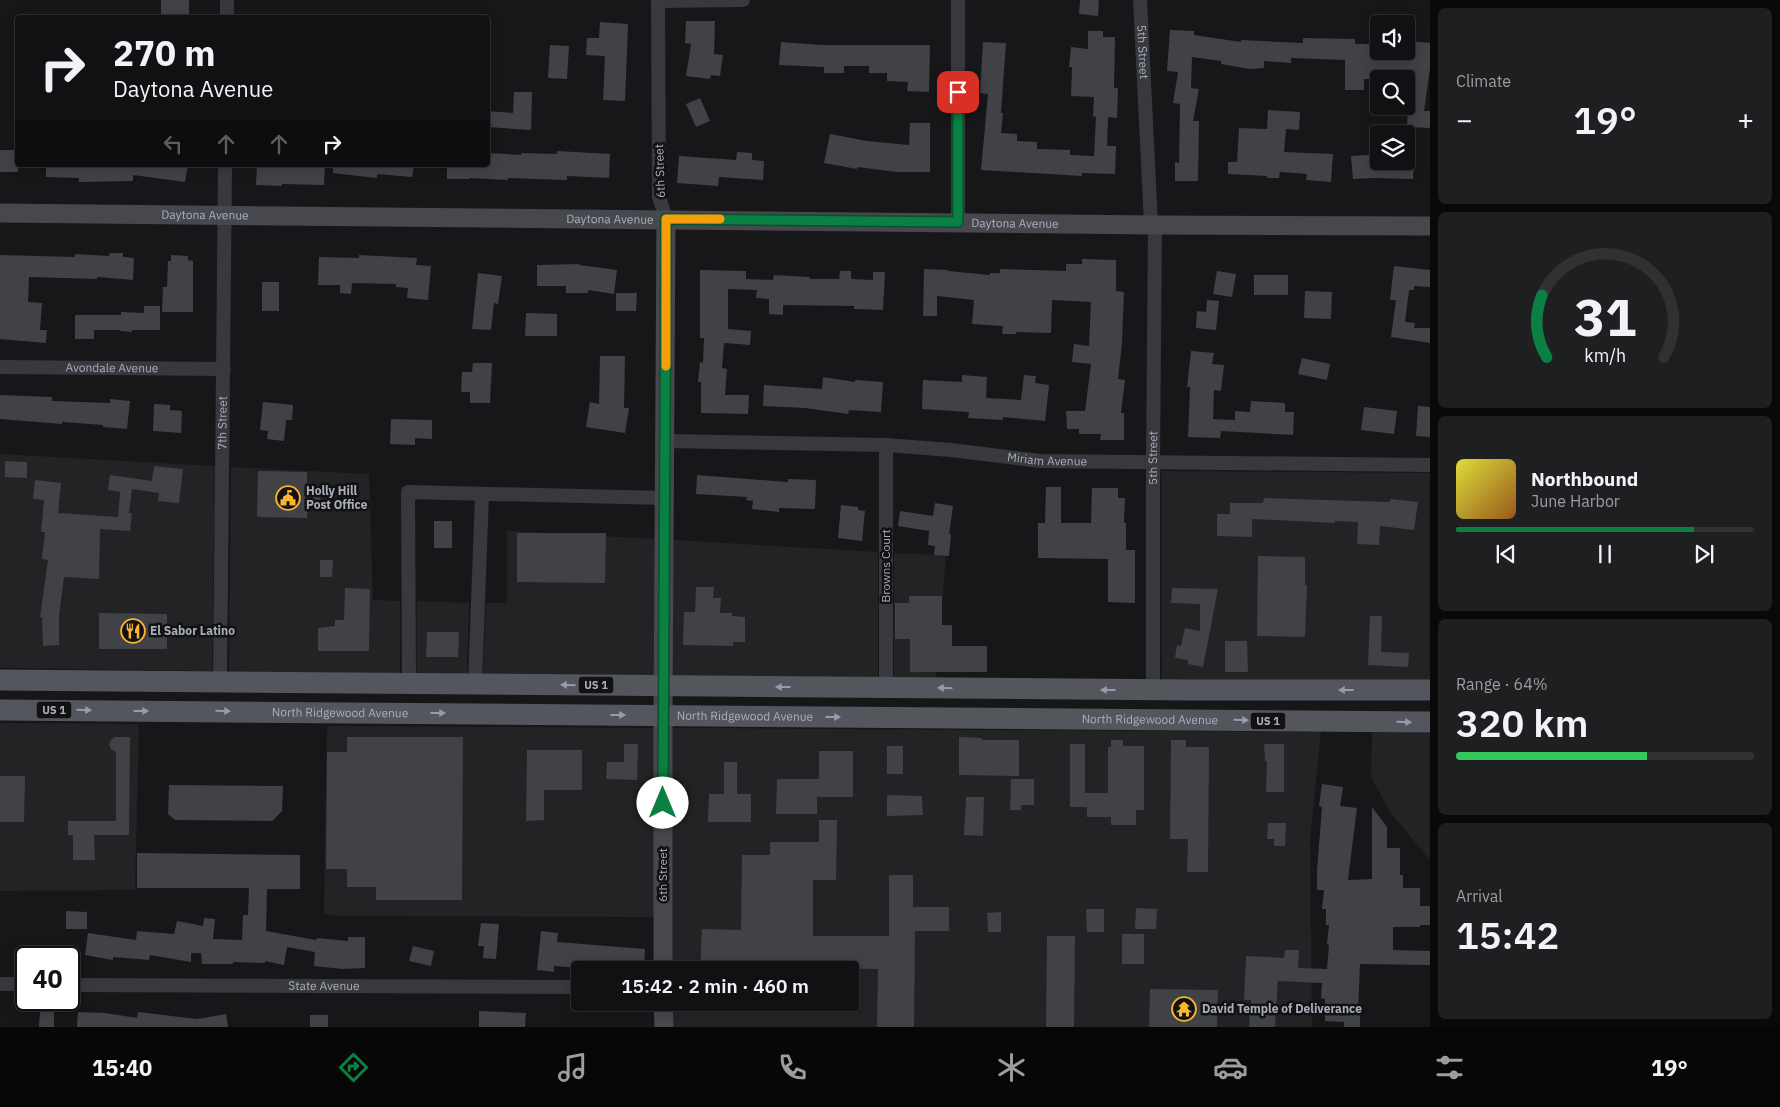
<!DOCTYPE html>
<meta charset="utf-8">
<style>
body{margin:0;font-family:"IBM Plex Sans",sans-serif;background:#1e1f21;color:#f1f3f6;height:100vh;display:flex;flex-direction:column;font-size:19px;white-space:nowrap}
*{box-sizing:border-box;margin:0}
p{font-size:16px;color:#9c9da0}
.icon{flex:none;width:28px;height:28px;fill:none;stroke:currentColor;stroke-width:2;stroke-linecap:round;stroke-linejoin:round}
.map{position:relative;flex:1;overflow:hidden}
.sheet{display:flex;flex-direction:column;gap:8px;padding:8px;background:#09090a;width:350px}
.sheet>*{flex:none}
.top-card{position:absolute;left:15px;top:15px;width:475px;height:152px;border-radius:5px;box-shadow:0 2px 12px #0003,0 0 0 1px #303133;background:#111113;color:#f1f3f6;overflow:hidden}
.buttons{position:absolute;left:1370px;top:15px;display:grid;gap:10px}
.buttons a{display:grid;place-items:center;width:45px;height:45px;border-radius:5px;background:#111113;box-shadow:0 2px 12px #0003,0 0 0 1px #303133;font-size:25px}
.speed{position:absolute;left:15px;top:946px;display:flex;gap:10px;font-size:25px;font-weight:700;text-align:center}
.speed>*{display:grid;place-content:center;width:65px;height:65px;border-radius:50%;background:#111113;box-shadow:0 2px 12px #0003,0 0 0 1px #303133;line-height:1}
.speed .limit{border:2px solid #111;border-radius:8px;background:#fff;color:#111}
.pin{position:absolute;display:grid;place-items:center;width:42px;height:42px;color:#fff;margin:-21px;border-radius:10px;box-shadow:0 2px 8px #0006}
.me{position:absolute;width:55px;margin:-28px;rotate:0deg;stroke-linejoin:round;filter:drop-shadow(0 0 4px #0008)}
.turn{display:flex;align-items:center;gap:18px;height:105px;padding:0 15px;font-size:22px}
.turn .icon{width:65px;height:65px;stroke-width:2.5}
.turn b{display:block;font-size:35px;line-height:42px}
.lanes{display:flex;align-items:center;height:48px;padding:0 15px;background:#0003;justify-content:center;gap:25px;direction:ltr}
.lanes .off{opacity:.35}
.big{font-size:38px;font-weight:600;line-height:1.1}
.sheet .card{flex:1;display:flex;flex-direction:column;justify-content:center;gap:8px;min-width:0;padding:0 18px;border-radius:8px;background:#1e1f21}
.sheet .dial{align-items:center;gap:0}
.dial svg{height:130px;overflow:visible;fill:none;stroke:#303133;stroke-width:7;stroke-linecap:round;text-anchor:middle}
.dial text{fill:#f1f3f6;stroke:none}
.song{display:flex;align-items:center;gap:15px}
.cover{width:60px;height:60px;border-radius:8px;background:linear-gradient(135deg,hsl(60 70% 55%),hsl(30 70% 35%))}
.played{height:5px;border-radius:2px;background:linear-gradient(90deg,#0b8043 80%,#303133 80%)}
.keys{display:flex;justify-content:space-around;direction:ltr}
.heat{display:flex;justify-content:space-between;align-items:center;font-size:28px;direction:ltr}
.charge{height:8px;border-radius:4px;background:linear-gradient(90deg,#34c759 64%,#303133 0)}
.trip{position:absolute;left:571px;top:961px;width:288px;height:50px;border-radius:5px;background:#111113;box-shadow:0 2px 12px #0003,0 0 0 1px #303133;font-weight:600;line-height:50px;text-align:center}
.menu{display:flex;height:80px;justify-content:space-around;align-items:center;background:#070708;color:#9c9da0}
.menu .icon{width:35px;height:35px}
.menu .on{color:#0b8043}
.menu b{font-size:22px;color:#f1f3f6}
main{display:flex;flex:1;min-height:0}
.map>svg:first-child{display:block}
.built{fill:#232326}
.building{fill:#414246}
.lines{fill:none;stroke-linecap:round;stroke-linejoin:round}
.street{stroke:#38393e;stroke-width:14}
.secondary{stroke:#46484e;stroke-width:19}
.primary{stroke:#54565e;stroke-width:21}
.oneway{fill:#979ca8}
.route-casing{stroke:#07532c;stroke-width:12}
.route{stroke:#0b8043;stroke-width:9}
.slow{stroke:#f59e0b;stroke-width:9}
.labels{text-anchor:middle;stroke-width:5;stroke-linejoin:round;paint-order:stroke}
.shield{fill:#121214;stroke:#7b7f88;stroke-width:1}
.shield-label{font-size:11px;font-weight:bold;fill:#a8aeba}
.street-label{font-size:12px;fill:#a8aeba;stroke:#121214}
.poi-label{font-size:12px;font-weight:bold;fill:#a8aeba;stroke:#121214;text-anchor:start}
</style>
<main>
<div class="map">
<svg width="1430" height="1027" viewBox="0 0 1430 1027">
<rect width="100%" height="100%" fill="#171719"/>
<path class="built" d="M0,454L215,466L212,671L0,668Z
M231,467L369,474L373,600L400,601V675L229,672Z
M1161,471L1430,473V682H1162Z
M507,531L656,539L655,676L483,675L486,603H507Z
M673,540L878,552V678L671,677Z
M894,553L946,555L936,678H894Z
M417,601L469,603L467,675H417Z
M0,723L139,724L135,890L0,891Z
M327,726L654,728L655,917L342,916L324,914Z
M671,728L1321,732L1310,838L1312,1027H672V1003L850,1002V970H672Z
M1372,732L1430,733V860L1390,812L1371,777Z"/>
<path class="building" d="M161,0H189V14H176V18H161Z
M1080,0H1099L1098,16L1079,14Z
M686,21H715L714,54L723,55L720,76L711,75L710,79L686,76L691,44L685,43Z
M600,22L628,24L625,101L603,100L605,56L586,55L587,38H599Z
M1170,30L1194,31V35L1241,42V40L1303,43V38L1355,39V44H1379V51H1408V41L1430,43V68L1424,111H1430V128L1407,127L1408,104L1406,102L1409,79H1364V90H1345V60L1291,58V63L1264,61V68L1250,69L1221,64V61L1192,57L1191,88L1199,89L1193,121H1199L1198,181H1175V162L1179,163L1180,104L1173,103L1178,72L1167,71Z
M1088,31H1103V37H1115L1114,88H1118L1117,118L1108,117L1107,146H1116L1115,174L1082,173V176L981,170L988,94L980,93L983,42L1006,43L1001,113H1003L1001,133L1017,134V141L1037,142V149L1070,150V155L1094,156L1096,117L1093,116L1094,97L1071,96L1072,67H1069L1071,47L1088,49Z
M781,42L821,45H930L929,92L907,91L908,82L887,81V73H869V66H844V73H824V67L779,65Z
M550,45L569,46L567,79L548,78Z
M514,92H532L531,130L488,127V111L513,113Z
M700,98L710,121L696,127L686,104Z
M1268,110L1300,112L1299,130L1286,129L1284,152L1333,154L1331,182L1306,180L1307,174L1280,172L1279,178H1267V176L1228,174V162H1237L1239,128L1267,129Z
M910,123H930V172H897L857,167V169L824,163L830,134L867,141L909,145Z
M0,150H18V172H0Z
M557,151L610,154L609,178L567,176V180L508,178V180L470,178V179H447V165H488V153L521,155V153L557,154Z
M737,152L752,153V160L764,161L763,180L719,177L718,186L677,183L679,156L736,160Z
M1367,155H1379V161H1414L1413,179L1375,178L1353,179L1351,156Z
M46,165H188L185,182L133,175V181L79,182V178L46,177Z
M257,165H325L324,185L282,184V186L256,185Z
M333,165H414L412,177L377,174V178L333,173Z
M110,253H123V257L134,258L133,280L97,277V279L29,277L28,302L42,303L40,330H47L46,343L0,339V255L75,257V254L109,256Z
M171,255L188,256V260L193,261V312H162L163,287H167L168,261H171Z
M359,255L417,258L416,265L431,266L428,300L407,298L408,288L396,287V284L352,283L351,294L340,293V285H318L319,257L359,258Z
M1082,259L1116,260V291L1124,292L1122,343L1118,379L1125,380L1121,413H1124V440H1100L1101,434H1079V429H1067L1066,411H1085L1091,364L1072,362L1074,344L1089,346L1091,302L1052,300L1051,333L1016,332V334H1002L1003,326L972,324L974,300L937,296V316H923L924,269L948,270V271L990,275V273H1000V269L1066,271V264H1082Z
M579,264V265L617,270L614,294L588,290V293H566V286H537V265Z
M1394,266L1430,270V287L1414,286V290H1409L1405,322L1415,323L1414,328H1430V343L1391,337L1396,300H1390Z
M700,270L746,271V279L773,280L774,275L810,277V279H839L840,271H851V279L873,280V272H885L883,310L854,309V306L783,305V315L769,314V299L756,298L757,290L728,289V329L751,331L750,345L724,343L722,368L727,369L725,395H749L748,414L701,413V382H698L700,362L703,363L704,338H700Z
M1217,271L1236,274L1232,297L1213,294Z
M478,273L502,276L498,304L494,303L491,330L472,329Z
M1254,275H1288V295H1254Z
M262,282H279V311H262Z
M1305,291L1332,292L1331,319L1304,318Z
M616,293H637L636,311H616Z
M1207,300L1219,301L1216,330L1196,328L1197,311L1206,312Z
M144,306H160V330H132V332L120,331V330H94V339H75V315H121V312L144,313Z
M526,313L557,314V336H525Z
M1191,351L1214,353L1212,364L1224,365L1221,391L1214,390L1213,419L1235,420V411L1250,412L1251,401L1285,403V412H1294L1293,435L1221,431L1220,438L1188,437L1190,387H1187Z
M600,356H625L624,408H629L625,433L586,427L590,402L599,404Z
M1302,358L1330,364L1327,380L1298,374Z
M473,363H492L490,403H470V392H461L462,372H472Z
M962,375L987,377L986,398L1021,400L1024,375L1036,376L1035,383L1049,385L1045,421L1003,417V420L968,418L969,412L922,409L923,380L962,382Z
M823,377L855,382V380L883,382L881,412L849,410L848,414L805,408L763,406L764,385L822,389Z
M0,395L52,397V401L110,403V399L130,401L127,429L103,427V425L62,422V424L0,419Z
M263,402L293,405L292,420H286L284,441L267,439L268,431L260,430Z
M154,404L170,405V410L182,411L181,433L153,431Z
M1418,406L1430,407V437L1416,436Z
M1364,407L1397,411L1394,434L1361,430Z
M391,419L432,420V439L415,438V445L390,444Z
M5,461L27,462V478L5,477Z
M154,466L183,469L179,503L158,501L159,493L132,489L129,513H132L130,531L100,529L99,579L64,577L59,616V645L43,646L42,617H40L48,560L42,559L45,532H41L44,500L33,499L35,480L61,483L58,513L118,517L120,492L108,490L110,475L152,481Z
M258,471L307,472V492H320V503H308L307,518L257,517Z
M697,475L788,482V479L816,480L815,509L779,508V512L752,509L753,501L746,500L747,497L696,494Z
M1046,487H1061V523H1091L1092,488H1118V498H1125L1124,523H1126V550H1135V603L1108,602V559L1038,558V523H1045Z
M1264,498L1390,502V499L1418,502L1414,530L1380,526L1379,545L1357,544L1358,522L1335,521V523L1252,519V537L1217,536V514H1230V503H1263Z
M935,503L953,506L949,534H951L949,556L934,555L935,546L928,545L929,531L898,526L900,511L933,516Z
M841,505L858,507V510L865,511L862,541L838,538Z
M434,521H452V548H434Z
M517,533H606L605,583L517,582Z
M1258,556L1305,557V585H1307L1305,637L1257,636Z
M320,560H333L332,577H320Z
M696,587H714L713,598H721L720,613H732V616L745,617V642H733V646L683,645L684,612H695Z
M345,588L370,589L369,651H318V628L335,626V620H344Z
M1172,588L1218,589L1203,667L1188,664V660L1175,658L1177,645L1181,646L1185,628L1200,631V604L1171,603Z
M909,596H942V625H952V646H987V672H910V639H895V603H909Z
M99,613L167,614V649H99Z
M1370,616H1382L1381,652L1409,653L1408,667L1368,665Z
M427,632H459L458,657H426Z
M1225,641H1247L1248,672H1225Z
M115,737H130L129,835H94L95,860H73V835H68V821H116V752L111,749L109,744L111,740Z
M347,737H463L462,900H376V887H347V869H326L327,752H347Z
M959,737L982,738V740H1019V776L959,775Z
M1111,740H1123V746H1144V810H1136V825H1111V817H1087V807H1070V744H1085V793H1108V747H1111Z
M1171,740H1186V747H1209L1208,872H1187L1188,839H1170Z
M624,744H638L637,780L606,779L607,762H624Z
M1264,744H1284V792H1266L1267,761H1265Z
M887,746H903V774H887Z
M527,750H582V790H544V820L526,821Z
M819,751H853V797H817V814H776L777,779H819Z
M724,762H737V794H751V822H708L709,794H724Z
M0,776H25L24,822H0Z
M1011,779H1034V805H1021V810H1010Z
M1322,784L1343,787L1340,806L1357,808L1348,880L1372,879V807L1387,827V848H1400V875H1403V888H1420V906H1430V925H1420V927H1393V950L1430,951V965L1360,964L1358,1013H1360V1027H1344V1022L1325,1021V999L1321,998L1322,983L1278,981L1275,1027H1249L1251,1000H1244L1246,956L1284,958L1285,950H1299L1298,968L1327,969L1329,945L1327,944L1329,925H1326V909H1322L1324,890H1317V870L1322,807L1319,806Z
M169,785L283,786L282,811L272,821L175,820L168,814Z
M887,795L922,796L923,815L887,816Z
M966,797H984L983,836L964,835Z
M819,820H837L836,880H813V936H889V875H913V907H949V931H915L914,1027H877L878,969L802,968V970H700L702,929L741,930L742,855H770V842H819Z
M1268,823H1286L1285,846H1274V839H1267Z
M137,853L300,855V889H267L266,931L316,940L317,938L348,941V937H365V968L342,969L314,966L315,952L287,947L284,965L265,961V963L233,962V964H202L201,953H191V962L150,955L149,960L113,957V960L85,955L88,933L136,940L137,931L174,934L177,921L203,926L204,918L215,919L213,939L242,940L243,915H248L249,888H137Z
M1136,908L1157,909L1156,929H1135Z
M1086,909H1104V932H1087Z
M66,911L87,912V929H66Z
M1001,912V932H988L987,913Z
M481,923L499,924L496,959L483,958L484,946H478Z
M541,931L558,933L557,942L645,949L644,970H604L554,966V972L537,970Z
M1122,934H1144V964H1122Z
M1047,936H1075L1074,1027H1046Z
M413,946L434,951L431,966L409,961Z
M1150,989L1218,990L1217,1027H1149Z
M40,1011L54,1012V1027H39Z
M479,1011L526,1013L525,1027H479Z
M78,1012L105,1013L137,1018L138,1012L197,1019L226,1014L228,1027H77Z
M310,1015H328V1027H310Z"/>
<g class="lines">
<g class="street">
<path id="s1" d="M1140,0L1151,224"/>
<path d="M227,18V0"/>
<path d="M666,219L659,197L658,1L743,0"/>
<path d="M958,222V0"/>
<path id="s2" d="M0,367L224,369"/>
<path id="s3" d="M666,441L886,445L951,450L1040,461L1430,465"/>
<path id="s4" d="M220,681L225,165"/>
<path d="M409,683L408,492L665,498"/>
<path d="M475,684L482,494"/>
<path d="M886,687V445"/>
<path id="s5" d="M1153,690V463L1155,225"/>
<path d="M0,984H26"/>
<path id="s6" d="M69,985L580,987"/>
</g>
<g class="secondary">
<path id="s7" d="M0,213L1155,225L1430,226"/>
<path d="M663,970V715L666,219"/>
<path d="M663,1002L664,1027"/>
</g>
<g class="primary">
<path d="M0,680L1192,690H1430"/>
<path id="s8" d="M0,710L1430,722"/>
</g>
</g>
<defs><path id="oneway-solid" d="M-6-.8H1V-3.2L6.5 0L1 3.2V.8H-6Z" transform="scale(1.25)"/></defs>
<g class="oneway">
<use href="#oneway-solid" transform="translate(568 685) rotate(-179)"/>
<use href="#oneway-solid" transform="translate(783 687) rotate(-180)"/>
<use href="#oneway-solid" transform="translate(945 688) rotate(-179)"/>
<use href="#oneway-solid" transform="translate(1108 690) rotate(-180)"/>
<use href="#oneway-solid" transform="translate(1346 690) rotate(180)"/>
<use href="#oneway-solid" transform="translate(84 710) rotate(1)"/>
<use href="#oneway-solid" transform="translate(141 711)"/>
<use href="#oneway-solid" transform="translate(223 711) rotate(1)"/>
<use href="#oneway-solid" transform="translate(438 713)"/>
<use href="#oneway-solid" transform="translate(618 715)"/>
<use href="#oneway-solid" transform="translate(833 717)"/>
<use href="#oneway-solid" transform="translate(1241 720) rotate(1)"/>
<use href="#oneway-solid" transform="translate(1404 722) rotate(1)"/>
</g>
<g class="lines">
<g class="route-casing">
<path id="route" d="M663,803L666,219L958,222V92"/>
</g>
<use href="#route" class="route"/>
<path class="slow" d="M666,366V219H720"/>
</g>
<defs>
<g id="civic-ring" transform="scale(1.25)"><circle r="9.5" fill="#121214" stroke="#fbb62d" stroke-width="1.5"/><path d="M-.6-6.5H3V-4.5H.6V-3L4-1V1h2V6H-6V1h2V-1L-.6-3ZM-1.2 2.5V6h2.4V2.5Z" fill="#fbb62d"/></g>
<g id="restaurant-ring" transform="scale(1.25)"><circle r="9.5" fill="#121214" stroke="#fbb62d" stroke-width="1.5"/><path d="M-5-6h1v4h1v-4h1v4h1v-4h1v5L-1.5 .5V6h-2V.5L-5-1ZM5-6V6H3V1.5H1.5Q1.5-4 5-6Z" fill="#fbb62d"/></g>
<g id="temple-ring" transform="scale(1.25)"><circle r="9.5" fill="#121214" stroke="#fbb62d" stroke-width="1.5"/><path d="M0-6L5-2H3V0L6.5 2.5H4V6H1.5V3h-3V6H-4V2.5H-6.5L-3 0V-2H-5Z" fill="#fbb62d"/></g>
</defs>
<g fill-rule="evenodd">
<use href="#civic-ring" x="288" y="498"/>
<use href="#restaurant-ring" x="133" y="631"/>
<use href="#temple-ring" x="1184" y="1009"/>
</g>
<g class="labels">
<g class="shield">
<rect x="578.5" y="676.5" width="35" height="17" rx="4"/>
<rect x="36.5" y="701.5" width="35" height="17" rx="4"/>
<rect x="1250.5" y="712.5" width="35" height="17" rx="4"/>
</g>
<g class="shield-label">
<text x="596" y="689">US 1</text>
<text x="54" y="714">US 1</text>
<text x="1268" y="725">US 1</text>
</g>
<g class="street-label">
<text dy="4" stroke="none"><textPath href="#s1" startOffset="52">5th Street</textPath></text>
<text transform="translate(660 171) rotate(-92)" y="4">6th Street</text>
<text dy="4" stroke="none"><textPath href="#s7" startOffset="205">Daytona Avenue</textPath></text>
<text dy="4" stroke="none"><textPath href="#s7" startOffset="610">Daytona Avenue</textPath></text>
<text dy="4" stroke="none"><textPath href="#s7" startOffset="1015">Daytona Avenue</textPath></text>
<text dy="4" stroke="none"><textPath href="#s2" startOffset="112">Avondale Avenue</textPath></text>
<text dy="4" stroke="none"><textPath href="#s4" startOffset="258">7th Street</textPath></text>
<text dy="4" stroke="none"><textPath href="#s5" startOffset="232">5th Street</textPath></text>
<text dy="4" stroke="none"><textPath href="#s3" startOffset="382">Miriam Avenue</textPath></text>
<text transform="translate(886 566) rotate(-90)" y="4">Browns Court</text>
<text dy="4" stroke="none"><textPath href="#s8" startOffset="340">North Ridgewood Avenue</textPath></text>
<text dy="4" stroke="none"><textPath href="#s8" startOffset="745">North Ridgewood Avenue</textPath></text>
<text dy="4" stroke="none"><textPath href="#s8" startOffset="1150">North Ridgewood Avenue</textPath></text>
<text transform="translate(663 875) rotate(-90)" y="4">6th Street</text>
<text dy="4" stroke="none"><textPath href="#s6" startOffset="255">State Avenue</textPath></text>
</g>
<g class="poi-label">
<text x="306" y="495">Holly Hill<tspan x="306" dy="14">Post Office</tspan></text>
<text x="150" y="635">El Sabor Latino</text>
<text x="1202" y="1013">David Temple of Deliverance</text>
</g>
</g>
</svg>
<div class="buttons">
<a><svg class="icon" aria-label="sound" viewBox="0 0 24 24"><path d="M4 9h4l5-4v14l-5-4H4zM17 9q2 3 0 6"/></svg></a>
<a><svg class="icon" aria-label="search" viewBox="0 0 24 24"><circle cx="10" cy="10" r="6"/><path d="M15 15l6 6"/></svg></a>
<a><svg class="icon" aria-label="layers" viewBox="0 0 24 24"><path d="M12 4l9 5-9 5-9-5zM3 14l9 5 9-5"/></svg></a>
</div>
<div class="speed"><div class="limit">40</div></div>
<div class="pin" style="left:958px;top:92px;background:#d93025"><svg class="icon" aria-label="arrive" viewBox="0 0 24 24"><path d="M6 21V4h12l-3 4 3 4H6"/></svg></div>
<svg class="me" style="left:663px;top:803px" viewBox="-20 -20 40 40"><circle r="19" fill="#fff"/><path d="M0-13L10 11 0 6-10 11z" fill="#0b8043"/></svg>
<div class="trip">15:42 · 2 min · 460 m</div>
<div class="top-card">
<div class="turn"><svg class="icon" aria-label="right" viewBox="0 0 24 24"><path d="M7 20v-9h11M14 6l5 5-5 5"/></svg><div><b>270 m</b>Daytona Avenue</div></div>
<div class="lanes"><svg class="icon off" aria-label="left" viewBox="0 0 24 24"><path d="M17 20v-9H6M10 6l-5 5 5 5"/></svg><svg class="icon off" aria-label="ahead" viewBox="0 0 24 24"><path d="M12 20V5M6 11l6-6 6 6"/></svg><svg class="icon off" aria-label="ahead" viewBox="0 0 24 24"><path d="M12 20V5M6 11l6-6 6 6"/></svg><svg class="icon" aria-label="right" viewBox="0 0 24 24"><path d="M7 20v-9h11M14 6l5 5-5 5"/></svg></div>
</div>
</div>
<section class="sheet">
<div class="card"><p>Climate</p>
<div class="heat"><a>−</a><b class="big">19°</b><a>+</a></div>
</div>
<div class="card dial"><svg viewBox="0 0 100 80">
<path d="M14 69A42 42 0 1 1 86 69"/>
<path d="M14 69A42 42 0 0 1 11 31" stroke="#0b8043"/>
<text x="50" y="56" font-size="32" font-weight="700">31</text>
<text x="50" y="72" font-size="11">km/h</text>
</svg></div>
<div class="card">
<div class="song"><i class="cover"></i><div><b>Northbound</b><p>June Harbor</p></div></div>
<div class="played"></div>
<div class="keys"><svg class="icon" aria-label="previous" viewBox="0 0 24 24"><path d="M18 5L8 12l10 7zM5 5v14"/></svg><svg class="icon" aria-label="pause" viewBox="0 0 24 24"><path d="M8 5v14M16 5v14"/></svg><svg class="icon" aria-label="next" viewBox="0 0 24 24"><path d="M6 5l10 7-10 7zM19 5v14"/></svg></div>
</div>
<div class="card"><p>Range · 64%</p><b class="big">320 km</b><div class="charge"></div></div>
<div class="card"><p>Arrival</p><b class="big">15:42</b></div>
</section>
</main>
<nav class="menu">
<b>15:40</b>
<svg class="icon on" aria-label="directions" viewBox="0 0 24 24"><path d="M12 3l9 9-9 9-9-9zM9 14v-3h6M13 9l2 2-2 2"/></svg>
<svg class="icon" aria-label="music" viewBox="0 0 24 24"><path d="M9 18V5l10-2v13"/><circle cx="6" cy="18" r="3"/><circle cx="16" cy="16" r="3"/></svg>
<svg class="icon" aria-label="phone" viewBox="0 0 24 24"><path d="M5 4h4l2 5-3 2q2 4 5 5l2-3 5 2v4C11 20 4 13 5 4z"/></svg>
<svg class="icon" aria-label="climate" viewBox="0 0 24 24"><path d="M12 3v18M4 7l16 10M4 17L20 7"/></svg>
<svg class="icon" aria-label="car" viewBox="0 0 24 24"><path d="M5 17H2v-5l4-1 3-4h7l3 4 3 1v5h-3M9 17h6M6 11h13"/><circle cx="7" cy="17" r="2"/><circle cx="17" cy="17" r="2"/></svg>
<svg class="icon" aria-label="filters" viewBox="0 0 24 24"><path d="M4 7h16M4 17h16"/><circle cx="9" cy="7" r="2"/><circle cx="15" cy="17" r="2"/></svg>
<b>19°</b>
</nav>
